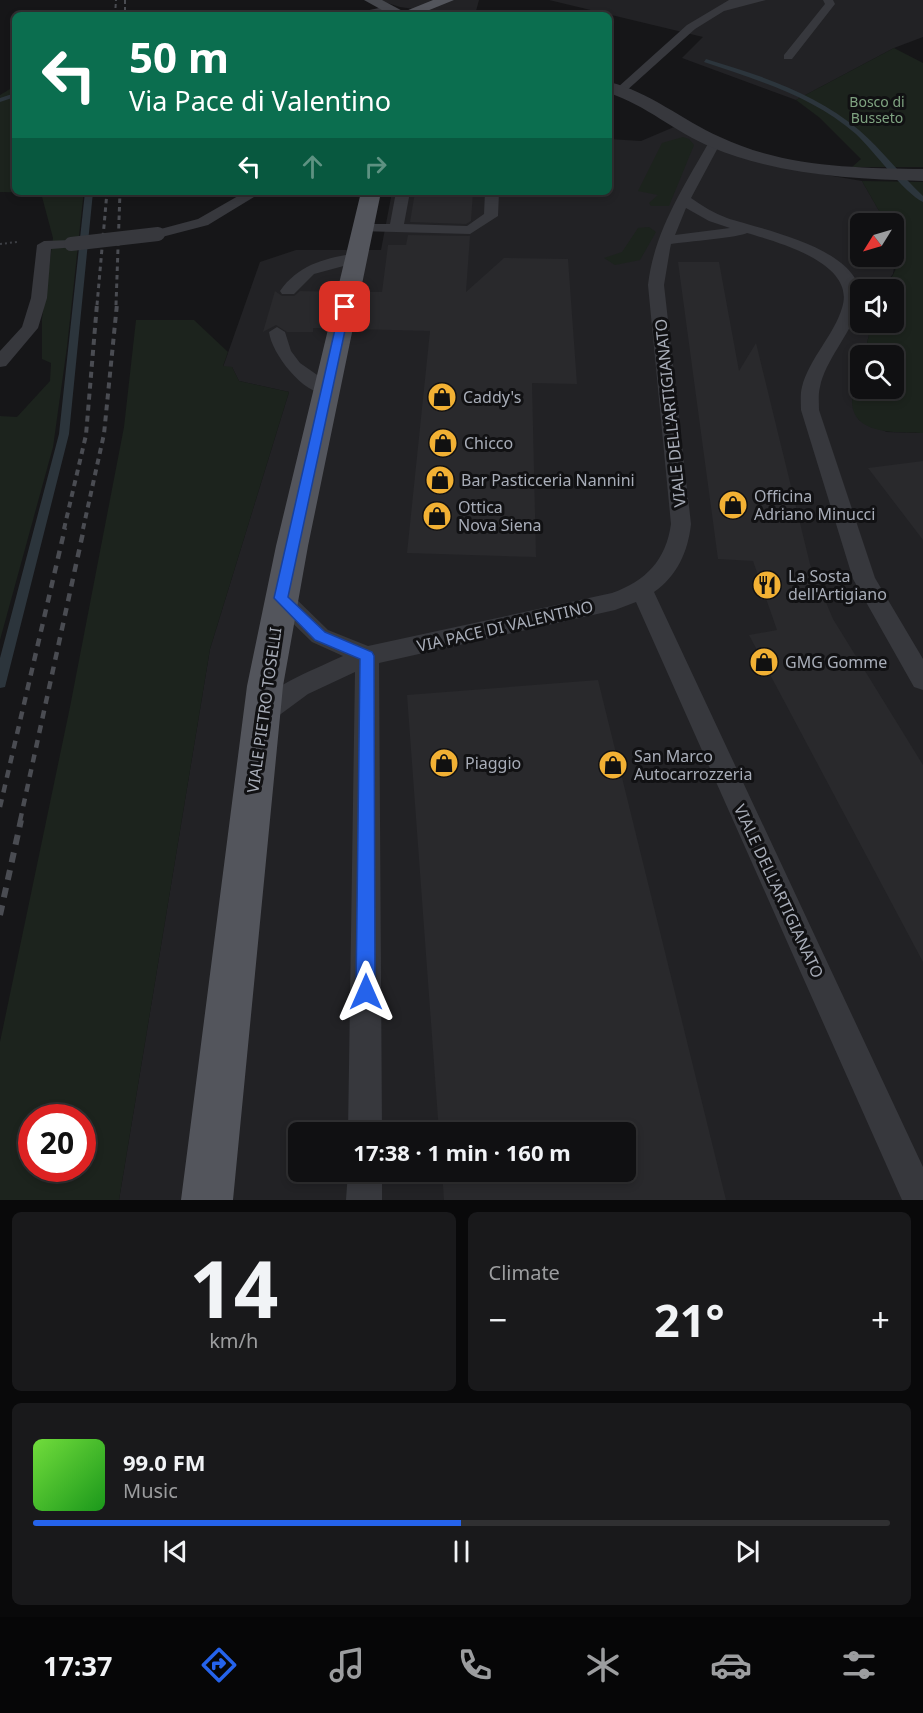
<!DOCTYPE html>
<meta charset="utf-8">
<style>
body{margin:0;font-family:"Noto Sans",sans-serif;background:#19191b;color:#f1f3f6;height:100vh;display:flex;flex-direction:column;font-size:22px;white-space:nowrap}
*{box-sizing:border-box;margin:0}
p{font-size:20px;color:#9c9d9f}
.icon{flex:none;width:33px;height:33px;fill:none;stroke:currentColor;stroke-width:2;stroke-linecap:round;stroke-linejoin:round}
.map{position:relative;height:1200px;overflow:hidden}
.side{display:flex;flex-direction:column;gap:12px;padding:12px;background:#09090a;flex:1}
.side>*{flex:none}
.hud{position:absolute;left:12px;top:12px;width:600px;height:183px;border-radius:9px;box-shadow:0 3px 9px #0003,0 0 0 2px #303032;background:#0b6e4f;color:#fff;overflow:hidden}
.needle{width:39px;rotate:233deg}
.tools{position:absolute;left:850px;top:213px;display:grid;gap:12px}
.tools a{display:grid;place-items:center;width:54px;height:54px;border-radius:9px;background:#101012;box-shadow:0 3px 9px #0003,0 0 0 2px #303032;font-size:30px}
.speed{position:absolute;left:18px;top:1104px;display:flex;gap:12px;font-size:30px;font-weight:700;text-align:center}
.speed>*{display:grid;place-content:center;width:78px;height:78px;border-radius:50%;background:#101012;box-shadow:0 3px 9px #0003,0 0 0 2px #303032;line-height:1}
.speed .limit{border:9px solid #d22;background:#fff;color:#111}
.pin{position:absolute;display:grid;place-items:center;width:51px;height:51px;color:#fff;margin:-26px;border-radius:12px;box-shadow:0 3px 9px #0006}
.me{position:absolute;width:66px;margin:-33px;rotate:0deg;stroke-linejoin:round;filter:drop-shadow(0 0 4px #0008)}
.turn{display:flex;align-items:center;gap:21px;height:126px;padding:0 18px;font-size:27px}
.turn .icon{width:78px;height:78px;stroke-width:2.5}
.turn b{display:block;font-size:42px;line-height:51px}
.lanes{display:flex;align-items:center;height:57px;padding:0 18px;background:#0003;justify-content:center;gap:30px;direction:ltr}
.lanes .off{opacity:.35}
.big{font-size:45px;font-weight:700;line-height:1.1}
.side .widget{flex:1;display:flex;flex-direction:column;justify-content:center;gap:9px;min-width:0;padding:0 21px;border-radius:9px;background:#19191b}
.side .dial{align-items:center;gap:0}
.dial b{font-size:78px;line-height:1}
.song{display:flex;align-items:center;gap:18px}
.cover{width:72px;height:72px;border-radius:9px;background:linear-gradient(135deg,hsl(100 70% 55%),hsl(120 70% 35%))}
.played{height:6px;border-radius:3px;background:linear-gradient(90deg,#2563eb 50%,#303032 50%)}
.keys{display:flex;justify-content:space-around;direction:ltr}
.heat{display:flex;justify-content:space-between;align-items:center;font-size:33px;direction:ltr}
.side .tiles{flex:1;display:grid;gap:12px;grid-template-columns:1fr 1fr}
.widget:last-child{grid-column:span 2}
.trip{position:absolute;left:288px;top:1122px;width:348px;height:60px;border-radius:9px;background:#101012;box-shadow:0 3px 9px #0003,0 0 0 2px #303032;font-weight:700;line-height:60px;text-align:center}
.menu{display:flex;height:96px;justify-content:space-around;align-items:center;background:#060607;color:#9c9d9f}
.menu .icon{width:42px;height:42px}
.menu .on{color:#2563eb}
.menu b{font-size:27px;color:#f1f3f6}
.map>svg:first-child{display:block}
.built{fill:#222225;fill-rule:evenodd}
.green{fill:#1c231d;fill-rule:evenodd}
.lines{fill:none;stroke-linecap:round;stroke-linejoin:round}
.stream{fill:#2c353c;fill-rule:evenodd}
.building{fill:#29292c}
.path{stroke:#3d3f44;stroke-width:2;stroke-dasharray:2 3;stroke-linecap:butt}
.lane{fill:#37383d;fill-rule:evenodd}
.street{fill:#37383d;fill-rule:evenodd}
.secondary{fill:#45474d;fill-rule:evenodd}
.primary{fill:#53555c;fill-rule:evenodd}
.rail-far4{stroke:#4a4c52;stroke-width:2;stroke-dasharray:4 3;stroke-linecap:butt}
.rail-far3{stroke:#4a4c52;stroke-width:3;stroke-dasharray:4.5 4;stroke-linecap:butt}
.rail-far2{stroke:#4a4c52;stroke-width:4;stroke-dasharray:6 5;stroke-linecap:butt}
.rail-far1{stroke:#4a4c52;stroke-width:4.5;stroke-dasharray:8 7;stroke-linecap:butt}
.rail{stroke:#4a4c52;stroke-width:6;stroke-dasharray:10 8;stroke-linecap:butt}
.lane-bridge{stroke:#37383d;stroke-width:14}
.route{fill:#2563eb;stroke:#184099;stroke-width:1.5}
.labels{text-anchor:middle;stroke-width:6;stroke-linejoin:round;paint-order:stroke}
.far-park-label{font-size:14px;fill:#7fa381;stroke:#111113}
.poi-label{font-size:16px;fill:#a8adb8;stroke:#111113;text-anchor:start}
.street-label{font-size:16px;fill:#a8adb8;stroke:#111113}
</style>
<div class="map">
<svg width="923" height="1200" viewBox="0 0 923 1200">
<rect width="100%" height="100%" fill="#161618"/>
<path class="built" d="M378,0H479L476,11L481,15H454L400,7Z
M549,0H923V37L894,48L796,100L682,58L703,37Z
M674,127L726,151L797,170L862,181L886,223L861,224V256H894V237L898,244L893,274L881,289L861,290V322L872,323L864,355L861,356V366L852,402L859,420L887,432L923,433V1200H119L210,649L289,392L239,381L232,367H223L260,262L296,250H381L392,192H609V139L641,141ZM298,1132H626V1172H298Z"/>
<path class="green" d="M894,48L923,63V167H852L861,159L820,118L796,100Z
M15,86V192H83V199L67,347L53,447L0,640V416L17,417L50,381L51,363L42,359V319L53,238L41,193L0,192V95Z
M683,137L689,139L694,145L669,206H651L649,203L658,195L638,191L662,143Z
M862,181L923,182V433C900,432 854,436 852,403C852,392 858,377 861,366V388H894V356L864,355L872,323L894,322V290L881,289C884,284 890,280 893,275C902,259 894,240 894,224L886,223Z
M649,227L656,232L640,260L615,265L604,258L622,252L638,228Z
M136,320H194L228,352L223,366L232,367L239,381L289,392L210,649L119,1200H0V1042L70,707L124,427ZM32,1118H82V1168H32Z"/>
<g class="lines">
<path class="stream" d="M706,59C759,75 816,93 859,130C882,150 901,175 923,196V202C904,193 874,151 856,134C813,96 757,80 704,62Z
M15,93V97L0,102V98Z
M85,192H93L69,434L6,683L5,687L0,688V658L59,434Z"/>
</g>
<path class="building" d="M415,192H473L471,221L466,224L410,222Z
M408,235L470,236L466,292L504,258L568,259L577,384L532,383L536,557L407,553L430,331L355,329L363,292H382L388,245H406Z
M678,262H719L739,371L756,343L810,564L833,619L923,765V962L749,635L777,630L753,561L718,559Z
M275,291L282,296H294L300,291L335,292L326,328H313V332H287L276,325L263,332Z
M923,461V540L868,468Z
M598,680L726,1200H444L442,1172H626V1132H439L407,695Z"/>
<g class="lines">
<path class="path" d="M0,244L17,242"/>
<path class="lane" d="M729,0H766L724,11L695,29L625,92H617V88L687,25Z
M823,0H833L835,4L792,59H784V55L825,4Z
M389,6L394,9L392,11L345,15Z
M715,138L721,142L691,198C702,206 714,213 727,218C762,230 877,251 858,309C850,334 825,361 820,387C818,394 819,403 819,410L875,578L923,659V690L914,687L853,579L801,410C801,403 800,394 802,387C809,359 834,335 842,308C857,263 777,242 747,233C741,237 685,242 671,244L670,249L664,285L691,524C688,552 677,576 654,592L923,1167V1200H902L636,602L615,610L379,663L382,1132H348L355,672L308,694L270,722L261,725L252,722L249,715C261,689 318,668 343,656L312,642L273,604L270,598L273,592L281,590L289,592L328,630L368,646L612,593C646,581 666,560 671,524L648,285C654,232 683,188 709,142ZM686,208L709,221L730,228L675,235Z
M245,192H262L208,225L158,238L151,234L153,231L198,219Z
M396,192H410L404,224L467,226L484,214L485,192H499L498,216L470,234L358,231L356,228L363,224H390Z
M71,240L76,241L78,244L76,247L51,249L47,298L38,328L6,366L0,367V351L22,327L31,298L37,245L44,241Z
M357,253L365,258L362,261L314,274L294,294H282L280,291C299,264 326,258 357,253Z
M277,327L285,332L291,351L300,363L333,386L336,390L333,394C307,400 272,355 269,332Z
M348,1172H382V1200H346Z"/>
<path class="street" d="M609,82C650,92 682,120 720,137C783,167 855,168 923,169V181C851,179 778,175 711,147C675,132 646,105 609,93Z"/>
<path class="secondary" d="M364,0H382L410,15H391Z"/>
<path class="primary" d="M433,0H454L417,15H396Z
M361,192H381L308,546L283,686L233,1200H181L247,686L276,546Z"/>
<path class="rail-far4" d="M125,0V15
M115,15L116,0"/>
<path class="rail-far3" d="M97,305L107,192
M116,305L120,192"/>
<path class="rail-far2" d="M64,529L86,435L97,304
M83,529L104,434L117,304"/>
<path class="rail-far1" d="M0,807L65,528
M20,821L84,528"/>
<path class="rail" d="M0,915L21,820"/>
<path class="lane-bridge" d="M71,244L158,234"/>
</g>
<path class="route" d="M345,304L350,307L288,597L325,632L372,652L374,656L375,992L372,999L366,1001L359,999L356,992L360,659L315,640L274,598L340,307Z"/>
<defs>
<g id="shop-disc" transform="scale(1.5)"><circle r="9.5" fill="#f2b134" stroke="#111113"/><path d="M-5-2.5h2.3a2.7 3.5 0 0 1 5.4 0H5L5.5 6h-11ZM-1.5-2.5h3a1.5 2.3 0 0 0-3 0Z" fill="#111"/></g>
<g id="restaurant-disc" transform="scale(1.5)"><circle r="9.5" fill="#f2b134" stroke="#111113"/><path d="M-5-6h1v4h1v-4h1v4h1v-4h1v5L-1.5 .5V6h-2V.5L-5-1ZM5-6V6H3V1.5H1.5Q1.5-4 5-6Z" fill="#111"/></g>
</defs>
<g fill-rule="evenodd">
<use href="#shop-disc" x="442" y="397"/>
<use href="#shop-disc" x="443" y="443"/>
<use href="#shop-disc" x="440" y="480"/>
<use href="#shop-disc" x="733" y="505"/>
<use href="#shop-disc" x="437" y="516"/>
<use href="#restaurant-disc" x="767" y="585"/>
<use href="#shop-disc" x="764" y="662"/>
<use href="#shop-disc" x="444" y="763"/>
<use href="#shop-disc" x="613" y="765"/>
</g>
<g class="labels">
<g class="far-park-label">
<text x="877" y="107">Bosco di<tspan x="877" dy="16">Busseto</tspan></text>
</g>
<g class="poi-label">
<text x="463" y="403">Caddy's</text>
<text x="464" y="449">Chicco</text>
<text x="461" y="486">Bar Pasticceria Nannini</text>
<text x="754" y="502">Officina<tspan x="754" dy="18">Adriano Minucci</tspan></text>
<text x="458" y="513">Ottica<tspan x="458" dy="18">Nova Siena</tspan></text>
<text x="788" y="582">La Sosta<tspan x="788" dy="18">dell'Artigiano</tspan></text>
<text x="785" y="668">GMG Gomme</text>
<text x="634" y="762">San Marco<tspan x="634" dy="18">Autocarrozzeria</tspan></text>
<text x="465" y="769">Piaggio</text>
</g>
<g class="street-label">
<text transform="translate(670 413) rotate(-96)" y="6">VIALE DELL'ARTIGIANATO</text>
<text transform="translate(505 626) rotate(-13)" y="6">VIA PACE DI VALENTINO</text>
<text transform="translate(264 710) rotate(-82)" y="6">VIALE PIETRO TOSELLI</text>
<text transform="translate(779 891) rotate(65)" y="6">VIALE DELL'ARTIGIANATO</text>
</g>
</g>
</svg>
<div class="tools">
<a><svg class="needle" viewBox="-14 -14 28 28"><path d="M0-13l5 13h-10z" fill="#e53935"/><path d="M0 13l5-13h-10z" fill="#9c9d9f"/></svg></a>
<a><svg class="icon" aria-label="sound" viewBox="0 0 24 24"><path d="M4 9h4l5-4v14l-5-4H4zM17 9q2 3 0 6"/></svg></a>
<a><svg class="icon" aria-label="search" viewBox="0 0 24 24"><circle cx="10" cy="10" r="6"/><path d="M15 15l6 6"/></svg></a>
</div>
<div class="speed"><div class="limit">20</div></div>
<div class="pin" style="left:345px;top:307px;background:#d93025"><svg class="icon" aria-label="arrive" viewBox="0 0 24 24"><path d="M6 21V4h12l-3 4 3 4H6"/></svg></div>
<svg class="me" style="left:366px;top:992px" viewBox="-20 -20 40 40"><path d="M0-17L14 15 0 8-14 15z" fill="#2563eb" stroke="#fff" stroke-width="4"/></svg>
<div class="trip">17:38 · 1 min · 160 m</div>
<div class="hud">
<div class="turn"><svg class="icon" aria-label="left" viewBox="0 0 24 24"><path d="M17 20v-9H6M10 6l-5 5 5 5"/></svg><div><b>50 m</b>Via Pace di Valentino</div></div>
<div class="lanes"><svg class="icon" aria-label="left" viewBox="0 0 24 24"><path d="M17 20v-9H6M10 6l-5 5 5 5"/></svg><svg class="icon off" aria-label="ahead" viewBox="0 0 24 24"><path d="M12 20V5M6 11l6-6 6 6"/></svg><svg class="icon off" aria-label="right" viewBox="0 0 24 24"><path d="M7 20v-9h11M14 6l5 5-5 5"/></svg></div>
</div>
</div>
<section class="side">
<div class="tiles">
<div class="widget dial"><b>14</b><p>km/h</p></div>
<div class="widget"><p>Climate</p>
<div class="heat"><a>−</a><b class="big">21°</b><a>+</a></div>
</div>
<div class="widget">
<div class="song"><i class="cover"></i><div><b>99.0 FM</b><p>Music</p></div></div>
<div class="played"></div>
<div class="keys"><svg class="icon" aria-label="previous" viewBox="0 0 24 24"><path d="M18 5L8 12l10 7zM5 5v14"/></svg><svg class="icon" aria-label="pause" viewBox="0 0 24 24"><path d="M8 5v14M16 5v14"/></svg><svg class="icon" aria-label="next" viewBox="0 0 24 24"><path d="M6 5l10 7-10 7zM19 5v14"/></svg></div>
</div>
</div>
</section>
<nav class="menu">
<b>17:37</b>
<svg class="icon on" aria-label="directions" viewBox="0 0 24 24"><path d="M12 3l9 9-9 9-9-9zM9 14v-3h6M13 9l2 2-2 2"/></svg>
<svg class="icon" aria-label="music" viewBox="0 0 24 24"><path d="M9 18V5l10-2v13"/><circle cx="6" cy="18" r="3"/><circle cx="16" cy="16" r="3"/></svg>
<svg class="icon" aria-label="phone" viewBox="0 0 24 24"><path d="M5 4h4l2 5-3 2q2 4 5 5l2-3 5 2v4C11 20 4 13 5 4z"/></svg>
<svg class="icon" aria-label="climate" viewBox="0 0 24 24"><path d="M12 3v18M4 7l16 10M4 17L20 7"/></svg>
<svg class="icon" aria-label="car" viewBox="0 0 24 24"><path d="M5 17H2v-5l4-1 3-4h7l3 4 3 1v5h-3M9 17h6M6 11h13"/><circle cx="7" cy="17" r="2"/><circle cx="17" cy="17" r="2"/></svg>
<svg class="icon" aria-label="filters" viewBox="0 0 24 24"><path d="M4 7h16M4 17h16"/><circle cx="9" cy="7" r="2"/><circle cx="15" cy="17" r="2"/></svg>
</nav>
